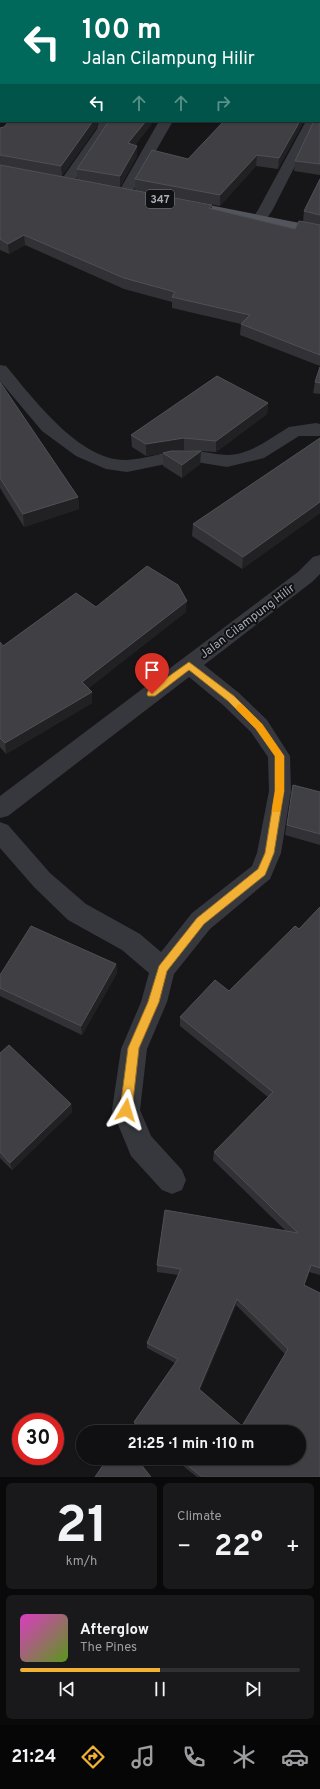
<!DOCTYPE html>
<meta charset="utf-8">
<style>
body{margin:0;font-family:Overpass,sans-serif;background:#19191b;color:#f1f3f6;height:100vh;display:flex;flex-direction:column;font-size:15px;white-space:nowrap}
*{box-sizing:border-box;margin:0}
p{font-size:13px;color:#9c9d9f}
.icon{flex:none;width:22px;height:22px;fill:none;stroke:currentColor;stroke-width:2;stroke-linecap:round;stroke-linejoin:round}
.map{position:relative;height:1477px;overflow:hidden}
.panel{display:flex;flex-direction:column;gap:6px;padding:6px;background:#09090a;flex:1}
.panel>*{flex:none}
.banner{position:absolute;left:0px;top:0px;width:320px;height:122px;box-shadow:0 1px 3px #0004,0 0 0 1px #303032;background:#00695c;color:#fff;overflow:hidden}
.speed{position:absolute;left:12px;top:1413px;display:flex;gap:8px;font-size:20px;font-weight:700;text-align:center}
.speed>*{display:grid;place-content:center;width:52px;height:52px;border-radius:50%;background:#101012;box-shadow:0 1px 3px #0004,0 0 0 1px #303032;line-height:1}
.speed .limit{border:6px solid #d22;background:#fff;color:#111}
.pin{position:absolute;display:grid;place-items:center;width:34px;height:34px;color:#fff;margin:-41px -17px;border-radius:50% 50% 50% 0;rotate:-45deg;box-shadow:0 0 4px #0007}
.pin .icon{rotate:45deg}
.me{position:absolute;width:44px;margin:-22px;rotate:7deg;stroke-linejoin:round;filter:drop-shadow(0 0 3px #0008)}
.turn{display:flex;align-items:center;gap:14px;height:84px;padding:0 16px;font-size:18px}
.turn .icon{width:52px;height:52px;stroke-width:2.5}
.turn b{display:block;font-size:28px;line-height:34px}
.lanes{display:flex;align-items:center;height:38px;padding:0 16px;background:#0003;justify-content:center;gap:20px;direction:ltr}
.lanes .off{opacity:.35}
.big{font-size:30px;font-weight:700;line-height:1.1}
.panel .widget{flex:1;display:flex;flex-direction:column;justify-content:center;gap:6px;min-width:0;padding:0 14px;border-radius:6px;background:#19191b}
.panel .dial{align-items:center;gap:0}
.dial b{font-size:52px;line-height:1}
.song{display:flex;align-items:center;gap:12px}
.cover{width:48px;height:48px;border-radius:6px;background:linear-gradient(135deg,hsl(310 70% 55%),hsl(90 70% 35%))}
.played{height:4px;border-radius:2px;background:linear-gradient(90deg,#f2b134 50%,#303032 50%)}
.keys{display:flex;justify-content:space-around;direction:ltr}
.heat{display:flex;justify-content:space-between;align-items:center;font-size:22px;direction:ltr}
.panel .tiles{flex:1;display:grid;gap:6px;grid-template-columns:1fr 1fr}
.widget:last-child{grid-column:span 2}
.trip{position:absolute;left:76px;top:1425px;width:230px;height:40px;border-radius:20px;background:#101012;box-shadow:0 1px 3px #0004,0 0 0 1px #303032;font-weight:700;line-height:40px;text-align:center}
.tabs{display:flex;height:64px;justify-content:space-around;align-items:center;background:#060607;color:#9c9d9f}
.tabs .icon{width:28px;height:28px}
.tabs .on{color:#f2b134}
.tabs b{font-size:18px;color:#f1f3f6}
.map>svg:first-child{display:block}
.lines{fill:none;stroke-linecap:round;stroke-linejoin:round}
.lane{fill:#37383d;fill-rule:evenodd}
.street{fill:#37383d;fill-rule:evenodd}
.primary{fill:#53555c;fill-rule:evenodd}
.wall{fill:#323236;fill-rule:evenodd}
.shaded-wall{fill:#212124}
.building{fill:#3f3f44;stroke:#4f5156;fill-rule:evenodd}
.route{fill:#f2b134;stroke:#9d7322}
.slow{fill:#f59e0b}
.labels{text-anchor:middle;stroke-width:4;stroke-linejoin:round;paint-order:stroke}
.shield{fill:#111113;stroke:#7b7e86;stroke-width:1}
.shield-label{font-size:11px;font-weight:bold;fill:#a8adb8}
.street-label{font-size:12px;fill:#a8adb8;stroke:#111113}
</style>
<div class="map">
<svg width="320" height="1477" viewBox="0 0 320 1477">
<rect width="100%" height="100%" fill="#161618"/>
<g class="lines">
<path class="lane" d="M99,121H111L109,129L71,186H61L59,183L97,129Z
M306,121H318L272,211L264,222H254L252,219L258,210Z"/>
<path class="street" d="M159,121H173L130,196L125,197L120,196L118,193Z
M0,365L6,366C33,398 80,462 127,460C146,459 165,451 184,451C198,450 212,454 226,455C249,456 270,438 289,427L316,423L320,424V436H299L264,458L227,467L196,462L171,463L127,472L106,469L76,456L42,431L0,381Z
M320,555V574L312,582L204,665L239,693L267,720L290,756L291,791L281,853L270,879L210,929L174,974L167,1002L147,1049L140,1110L151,1136L182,1170L186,1180L182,1190L172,1194L162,1190L131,1156L112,1110L121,1049L141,1002L149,973L122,950L68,920L34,887L0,848V822L8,825L50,873L86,904L140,934L161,952L192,913L252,866L257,853L269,791L268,757L251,732L223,705L189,677L8,816L0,818V796L298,572L313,557Z"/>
<path class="primary" d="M194,202L320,227V235L189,209L187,206L189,203Z"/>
</g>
<path class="wall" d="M319,71H320V175L294,171L295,161L319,121Z
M9,121H98L96,128L62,176L212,205V209L295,229L303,222L304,211L320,179V366L240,335L241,324L172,308V302L124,289L25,245L9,254L0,250V128L4,127Z
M109,121H154L135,145L137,146V156L120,187L77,179V169Z
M224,121H304L278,169L256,166L220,206L135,190V179L188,159Z
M320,367V394L313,393L315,382Z
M0,382L78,497L79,509L24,527L0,488Z
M268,403L267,414L216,452L184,450L172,451H201L200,464L182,478L163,466V453L170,452L146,456L132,447L131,435Z
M320,438V513L242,569L192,536L193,524Z
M96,607L186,612L88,688L92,703L6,754L0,747V642L3,646Z
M293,785L320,792V845L285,835Z
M320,907V1275L309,1272L304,1285L320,1477H197L173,1458H299V1432H141L134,1426V1422L175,1363L147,1348V1343L178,1275L157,1272V1265L287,1232L213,1160L214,1152L268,1097L180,1026V1017L229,991L299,929ZM236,1305L285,1354L242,1426L200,1390Z
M116,964L117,973L82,1035L0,996V975Z
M0,1053L71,1104L72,1112L12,1170L0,1158Z"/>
<path class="shaded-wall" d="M1,111V121H2L0,123V112Z
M93,121H98L96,128L62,176L61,166Z
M146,121H154L128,154V143Z
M300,121H304L278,169L279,158Z
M137,146V156L120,187V176Z
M257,155L256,166L220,206V195Z
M24,235L25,245L9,254L8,244Z
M268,403L267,414L216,452V441Z
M184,438V450L146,456V444Z
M201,451L200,464L182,478V465Z
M78,497L79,509L24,527L23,514Z
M320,502V513L242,569L243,557Z
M187,601L186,612L83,693L82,682Z
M92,692V703L6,754L5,743Z
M116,964L117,973L82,1035L81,1026Z
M71,1104L72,1112L12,1170L10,1163Z
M237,1299L236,1305L198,1394L199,1389Z"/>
<path class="building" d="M0,56H1V111L0,112Z
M319,71H320V164L295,161L314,121H319V111L320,110H319Z
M9,121H93L61,166L0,155V128L4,127Z
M109,121H146L128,143L137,146L120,176L77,169Z
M224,121H300L279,158L257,155L220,195L135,179L152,150L188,159Z
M0,165L212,205L209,208L295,229L299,221L320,225V355L241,324L250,315L172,297L175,292L124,278L24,235L8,244L0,239Z
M320,179V215L304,211Z
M320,367V383L315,382Z
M217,376L268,403L216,441L184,438L146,444L131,435Z
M0,382L78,497L23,514L0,478Z
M320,438V502L243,557L193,524Z
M171,451H201L182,465L163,453Z
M147,566L178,585L187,601L82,682L92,692L5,743L0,738V642L3,646L76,593L96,607Z
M293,785L320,792V834L287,825Z
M320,907V1268L311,1265L304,1285L320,1293V1477H202L179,1458H299V1432H146L134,1422L178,1359L147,1343L181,1269L157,1265L165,1210L298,1233L214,1152L273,1092L180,1017L215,980L229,991L295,926L299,929ZM237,1299L288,1349L242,1426L199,1389Z
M31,926L116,964L81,1026L0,988V975Z
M9,1045L71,1104L10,1163L0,1152V1053Z
M108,1458H136L151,1477H95Z"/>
<path class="route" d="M189,662L234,696L262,724L284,756V791L274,853L265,875L204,924L167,971L159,1002L139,1048L132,1110L130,1114L126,1116L122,1114L120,1110L128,1048L148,1002L159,966L197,918L258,869L265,853L275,791V756L256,729L228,701L189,670L155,696H148L147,694L148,691Z"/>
<path class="slow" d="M240,704L243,705L262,724L284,756V791L280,812H273L272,809L275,791V756L256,729L237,710L236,708L237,705Z"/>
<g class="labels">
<rect class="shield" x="146" y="190" width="28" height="18" rx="3"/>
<g class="shield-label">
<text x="160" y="203">347</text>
</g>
<g class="street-label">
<text transform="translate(247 621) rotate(-37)" y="4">Jalan Cilampung Hilir</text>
</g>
</g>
</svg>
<div class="speed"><div class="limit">30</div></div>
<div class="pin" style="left:152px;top:694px;background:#d93025"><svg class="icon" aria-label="arrive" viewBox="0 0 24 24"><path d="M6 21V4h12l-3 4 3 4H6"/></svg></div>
<svg class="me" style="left:126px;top:1110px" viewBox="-20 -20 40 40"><path d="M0-17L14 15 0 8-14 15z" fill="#f2b134" stroke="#fff" stroke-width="4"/></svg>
<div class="trip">21:25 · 1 min · 110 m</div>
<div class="banner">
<div class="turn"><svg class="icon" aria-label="left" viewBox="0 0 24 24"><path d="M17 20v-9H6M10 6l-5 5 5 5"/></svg><div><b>100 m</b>Jalan Cilampung Hilir</div></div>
<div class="lanes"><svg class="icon" aria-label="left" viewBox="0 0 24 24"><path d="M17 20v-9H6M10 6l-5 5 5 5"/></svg><svg class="icon off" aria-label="ahead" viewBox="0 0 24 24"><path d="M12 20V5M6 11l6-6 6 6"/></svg><svg class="icon off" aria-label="ahead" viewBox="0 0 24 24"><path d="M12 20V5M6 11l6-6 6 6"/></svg><svg class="icon off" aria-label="right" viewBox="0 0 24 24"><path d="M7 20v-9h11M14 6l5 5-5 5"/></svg></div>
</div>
</div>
<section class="panel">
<div class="tiles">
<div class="widget dial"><b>21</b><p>km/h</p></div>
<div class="widget"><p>Climate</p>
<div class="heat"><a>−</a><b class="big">22°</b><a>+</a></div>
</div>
<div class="widget">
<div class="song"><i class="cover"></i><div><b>Afterglow</b><p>The Pines</p></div></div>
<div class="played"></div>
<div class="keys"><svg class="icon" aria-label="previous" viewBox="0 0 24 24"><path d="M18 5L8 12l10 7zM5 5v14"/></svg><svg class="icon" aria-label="pause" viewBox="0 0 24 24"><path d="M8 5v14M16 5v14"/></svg><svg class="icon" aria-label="next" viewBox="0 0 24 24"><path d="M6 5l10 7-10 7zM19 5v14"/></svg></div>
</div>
</div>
</section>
<nav class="tabs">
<b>21:24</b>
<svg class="icon on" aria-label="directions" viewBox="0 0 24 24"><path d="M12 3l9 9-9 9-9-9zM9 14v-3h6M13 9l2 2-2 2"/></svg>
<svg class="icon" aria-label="music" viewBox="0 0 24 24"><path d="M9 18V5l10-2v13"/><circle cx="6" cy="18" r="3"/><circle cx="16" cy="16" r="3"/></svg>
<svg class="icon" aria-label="phone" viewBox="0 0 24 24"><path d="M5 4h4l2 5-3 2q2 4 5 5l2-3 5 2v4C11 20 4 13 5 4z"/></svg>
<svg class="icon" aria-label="climate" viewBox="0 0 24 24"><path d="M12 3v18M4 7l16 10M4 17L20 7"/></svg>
<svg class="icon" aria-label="car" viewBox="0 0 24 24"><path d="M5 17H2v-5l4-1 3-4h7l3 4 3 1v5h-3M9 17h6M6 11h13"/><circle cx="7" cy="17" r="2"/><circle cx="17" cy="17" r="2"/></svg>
</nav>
